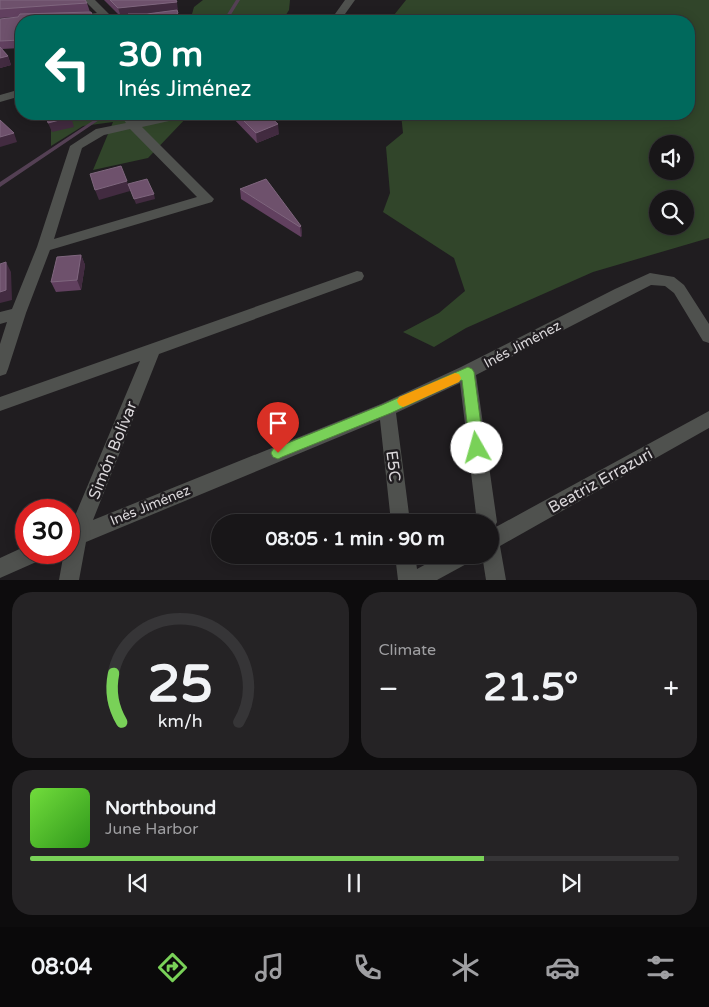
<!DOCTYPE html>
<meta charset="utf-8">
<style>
body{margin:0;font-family:"Varela Round",sans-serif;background:#252325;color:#f1f3f6;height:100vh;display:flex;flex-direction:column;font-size:19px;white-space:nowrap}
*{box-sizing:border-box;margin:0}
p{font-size:16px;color:#9f9fa2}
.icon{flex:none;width:28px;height:28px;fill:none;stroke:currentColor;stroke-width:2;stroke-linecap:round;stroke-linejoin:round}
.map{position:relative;height:580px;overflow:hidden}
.sheet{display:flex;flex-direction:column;gap:12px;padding:12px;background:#0d0c0d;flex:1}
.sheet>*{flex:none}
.hud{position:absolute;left:15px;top:15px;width:680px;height:105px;border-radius:20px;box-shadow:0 2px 12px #0003,0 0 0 1px #363537;background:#00695c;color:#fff;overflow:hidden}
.fabs{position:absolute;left:649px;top:135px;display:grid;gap:10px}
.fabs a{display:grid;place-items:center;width:45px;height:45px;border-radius:50%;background:#181618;box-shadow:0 2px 12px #0003,0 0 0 1px #363537;font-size:25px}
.speed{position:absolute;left:15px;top:499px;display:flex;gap:10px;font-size:25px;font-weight:700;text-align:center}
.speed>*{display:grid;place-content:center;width:65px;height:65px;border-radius:50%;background:#181618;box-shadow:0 2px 12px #0003,0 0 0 1px #363537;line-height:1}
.speed .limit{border:8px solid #d22;background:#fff;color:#111}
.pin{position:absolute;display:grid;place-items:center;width:42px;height:42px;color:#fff;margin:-51px -21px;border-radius:50% 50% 50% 0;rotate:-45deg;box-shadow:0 0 5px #0007}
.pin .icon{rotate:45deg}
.me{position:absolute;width:55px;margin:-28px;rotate:353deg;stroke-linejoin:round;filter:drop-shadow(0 0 4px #0008)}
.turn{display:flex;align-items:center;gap:18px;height:105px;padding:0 20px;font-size:22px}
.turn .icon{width:65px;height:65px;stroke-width:2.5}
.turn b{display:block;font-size:35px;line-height:42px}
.big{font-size:38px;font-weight:800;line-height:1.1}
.sheet .widget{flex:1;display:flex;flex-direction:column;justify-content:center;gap:8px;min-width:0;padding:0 18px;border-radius:20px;background:#252325}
.sheet .dial{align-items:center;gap:0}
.dial svg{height:130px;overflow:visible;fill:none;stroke:#363537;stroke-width:7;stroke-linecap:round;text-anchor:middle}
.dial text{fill:#f1f3f6;stroke:none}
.song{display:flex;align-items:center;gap:15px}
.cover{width:60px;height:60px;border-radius:8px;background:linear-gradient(135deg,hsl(100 70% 55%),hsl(110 70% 35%))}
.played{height:5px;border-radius:2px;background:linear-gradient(90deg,#79d158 70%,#363537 70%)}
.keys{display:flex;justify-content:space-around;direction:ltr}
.heat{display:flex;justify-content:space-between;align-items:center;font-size:28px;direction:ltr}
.sheet .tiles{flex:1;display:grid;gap:12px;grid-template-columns:1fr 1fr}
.widget:last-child{grid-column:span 2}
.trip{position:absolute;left:211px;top:514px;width:288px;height:50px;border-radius:25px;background:#181618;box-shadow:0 2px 12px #0003,0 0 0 1px #363537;font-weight:800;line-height:50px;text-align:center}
.dock{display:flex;height:80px;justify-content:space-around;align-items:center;background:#0a090a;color:#9f9fa2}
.dock .icon{width:35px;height:35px}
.dock .current{color:#79d158}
.dock b{font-size:22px;color:#f1f3f6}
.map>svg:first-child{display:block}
.green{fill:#31452a;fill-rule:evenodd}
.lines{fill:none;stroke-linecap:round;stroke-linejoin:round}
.stream{fill:#544054;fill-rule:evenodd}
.minor{fill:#4f514e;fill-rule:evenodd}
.wall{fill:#61405f}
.shaded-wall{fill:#422b40}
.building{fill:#6e516c;stroke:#7f667e}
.route{fill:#79d158;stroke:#4f8839}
.slow{fill:#f59e0b}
.labels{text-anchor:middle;stroke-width:5;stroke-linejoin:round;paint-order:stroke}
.street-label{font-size:14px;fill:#dad7da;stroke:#201d20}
.near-street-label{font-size:16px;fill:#dad7da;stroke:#201d20}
</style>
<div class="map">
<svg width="709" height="580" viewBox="0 0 709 580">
<rect width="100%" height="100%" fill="#201d20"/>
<path class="green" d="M203,0H290L289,10L282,21H190L194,7Z
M406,0H709V238L593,272L466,328L434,347L403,332L439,313L465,291L454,258L383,212L390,193L386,147L403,133L401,114H689V21H394V15ZM658,144H685V171H658ZM658,199H685V226H658Z
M51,114H190L148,158L93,170L113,122L83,126L51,146Z"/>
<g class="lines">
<path class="stream" d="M236,0H240L227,21H223Z
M103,114H108L0,187V182Z"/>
<path class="minor" d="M84,0H95L114,19L112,21H105L102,18L70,20V16L97,13Z
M345,0H355L340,21H330Z
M21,89V96L0,102V95Z
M120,114H132L136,121L168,114H189L187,117L142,127L214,199L212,202L50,250L26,313L8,369L6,374L0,376V344L7,322L0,324V312L12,309L37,247L70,146L96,129L126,123ZM130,129L197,197L54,239L82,148L104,135Z
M357,271L362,272L364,276L362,280L159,354L93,520L381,404L461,367L615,289L650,273L674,277L684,285L709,324V343L703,341L674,293L665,286L651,285L476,375L497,522L494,528L709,411V428L500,546L506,580H486L482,555H490V530L493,529L490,530V522H477L460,383L396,413L410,522H391L380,420L86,542L79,580H59L64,552H69V530L140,361L0,411V397Z
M26,546V552H46L43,559L0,578V558Z
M395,555H415L417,569L443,555H473L470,562L437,580H398Z"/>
</g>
<path class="wall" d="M0,0L87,3L90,12L77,13L21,21V48L2,49L8,56L11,65L0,68V19L18,17L0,18Z
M104,0H176L179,21H129L128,16L121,17Z
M229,114H267L279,134L257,143Z
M240,189L301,226L302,235L301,237L241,199Z
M81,255L85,265L81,290L56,292L51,282Z"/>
<path class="shaded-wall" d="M177,2L179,21H168L129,16L128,14V16L121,17L118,8Z
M8,56L11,65L0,68V58Z
M70,114L74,127L52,132L48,123Z
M278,124L279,134L257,143L256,133Z
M14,133L17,142L0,147V137Z
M127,181L130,191L99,200L95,190Z
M154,194L155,199L136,204L134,199Z
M301,226L302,235L301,237L300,227Z
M81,255L85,265L81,290L77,280Z
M6,262L11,272L12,300L0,303V292Z"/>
<path class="building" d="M0,0H85L87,3L0,9Z
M110,0H176L177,2L118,8Z
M177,10L178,13L168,21H132L128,14H147Z
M91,12L95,21H21V40L0,41V19L18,17L20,14Z
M0,47L8,56L0,58Z
M46,114H70L71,117L48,123Z
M237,114H267L278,124L256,133Z
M0,120L14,133L0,137Z
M121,166L127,181L95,190L90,174Z
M147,179L154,194L134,199L128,184Z
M266,179L301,226L300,227L240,189Z
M81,255L77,280L51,282L57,257Z
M6,262V290L0,292V264Z"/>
<path class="route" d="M468,367L472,369L474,372L484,448L482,452L477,454L472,452L470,448L462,380L391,413L282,457L278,459L273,457L271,453L273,449L382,405Z"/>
<path class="slow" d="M455,373L459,374L461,378L459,382L408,405L403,407L399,405L397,401L399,397Z"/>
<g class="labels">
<g class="street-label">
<text transform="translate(522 344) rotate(-28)" y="5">Inés Jiménez</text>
<text transform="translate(150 505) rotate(-22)" y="5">Inés Jiménez</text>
</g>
<g class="near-street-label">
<text transform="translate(112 450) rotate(-68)" y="6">Simón Bolívar</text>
<text transform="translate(394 466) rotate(83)" y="6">E5C</text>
<text transform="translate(600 480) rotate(-29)" y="6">Beatriz Errazuri</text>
</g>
</g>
</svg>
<div class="fabs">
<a><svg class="icon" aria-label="sound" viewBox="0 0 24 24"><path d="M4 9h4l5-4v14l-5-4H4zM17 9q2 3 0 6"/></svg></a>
<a><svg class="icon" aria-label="search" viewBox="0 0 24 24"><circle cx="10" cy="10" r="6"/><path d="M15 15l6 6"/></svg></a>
</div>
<div class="speed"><div class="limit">30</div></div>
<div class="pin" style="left:278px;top:453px;background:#d93025"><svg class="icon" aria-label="arrive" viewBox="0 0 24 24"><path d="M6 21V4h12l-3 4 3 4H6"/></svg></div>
<svg class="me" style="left:477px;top:448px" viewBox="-20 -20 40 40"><circle r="19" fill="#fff"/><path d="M0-13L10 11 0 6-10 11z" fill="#79d158"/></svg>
<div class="trip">08:05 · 1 min · 90 m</div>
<div class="hud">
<div class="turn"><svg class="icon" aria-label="left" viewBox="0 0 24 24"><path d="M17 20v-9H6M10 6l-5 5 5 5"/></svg><div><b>30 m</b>Inés Jiménez</div></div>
</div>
</div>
<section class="sheet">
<div class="tiles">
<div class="widget dial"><svg viewBox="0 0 100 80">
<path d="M14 69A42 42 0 1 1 86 69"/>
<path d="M14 69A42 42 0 0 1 9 39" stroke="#79d158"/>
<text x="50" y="56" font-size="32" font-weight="700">25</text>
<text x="50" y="72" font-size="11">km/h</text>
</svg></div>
<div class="widget"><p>Climate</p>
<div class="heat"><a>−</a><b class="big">21.5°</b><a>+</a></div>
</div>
<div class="widget">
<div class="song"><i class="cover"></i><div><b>Northbound</b><p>June Harbor</p></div></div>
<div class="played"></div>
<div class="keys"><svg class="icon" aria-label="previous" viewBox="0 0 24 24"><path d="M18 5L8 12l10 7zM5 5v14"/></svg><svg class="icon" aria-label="pause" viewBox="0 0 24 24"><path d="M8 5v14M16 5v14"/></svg><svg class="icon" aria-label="next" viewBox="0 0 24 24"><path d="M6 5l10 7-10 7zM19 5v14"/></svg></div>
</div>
</div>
</section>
<nav class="dock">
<b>08:04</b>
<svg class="icon current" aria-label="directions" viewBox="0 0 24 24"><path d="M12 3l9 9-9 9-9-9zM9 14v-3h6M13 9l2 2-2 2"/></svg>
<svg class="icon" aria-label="music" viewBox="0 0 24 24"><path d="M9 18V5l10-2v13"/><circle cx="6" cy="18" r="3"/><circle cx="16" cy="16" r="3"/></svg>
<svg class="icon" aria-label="phone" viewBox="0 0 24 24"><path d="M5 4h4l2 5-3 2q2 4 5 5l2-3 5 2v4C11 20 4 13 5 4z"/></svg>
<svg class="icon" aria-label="climate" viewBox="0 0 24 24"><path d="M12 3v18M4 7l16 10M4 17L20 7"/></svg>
<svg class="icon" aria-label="car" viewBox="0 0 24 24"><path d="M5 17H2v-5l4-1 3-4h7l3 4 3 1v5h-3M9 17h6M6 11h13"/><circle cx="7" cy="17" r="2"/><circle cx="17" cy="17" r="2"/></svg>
<svg class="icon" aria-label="filters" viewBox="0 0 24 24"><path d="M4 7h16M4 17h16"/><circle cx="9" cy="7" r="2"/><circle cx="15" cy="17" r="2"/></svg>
</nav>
